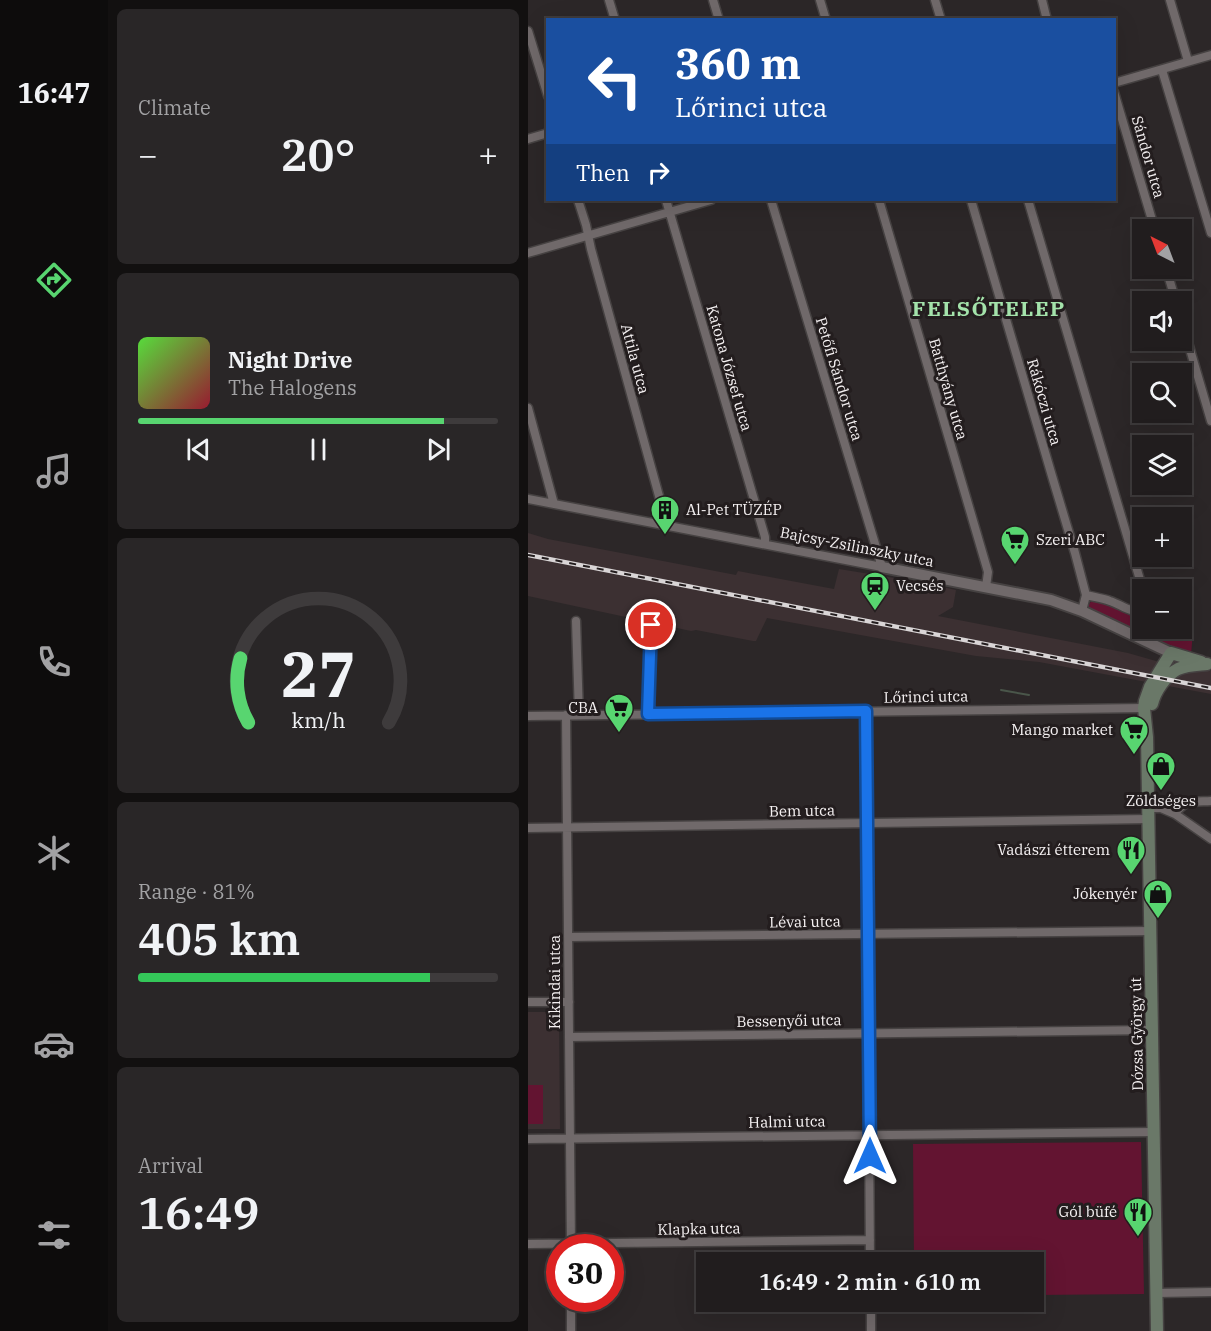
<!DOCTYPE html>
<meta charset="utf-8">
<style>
body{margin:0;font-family:"IBM Plex Serif",serif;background:#292627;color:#f1f3f6;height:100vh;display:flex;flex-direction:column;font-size:22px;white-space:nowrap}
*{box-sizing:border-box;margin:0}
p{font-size:20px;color:#a2a2a4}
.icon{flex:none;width:33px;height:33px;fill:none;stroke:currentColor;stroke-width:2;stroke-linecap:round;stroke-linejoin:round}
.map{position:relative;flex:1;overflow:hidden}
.sheet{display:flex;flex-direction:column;gap:9px;padding:9px;background:#121010;width:420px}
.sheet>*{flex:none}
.guide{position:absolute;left:18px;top:18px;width:570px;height:183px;border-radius:0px;box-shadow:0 6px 24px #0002,0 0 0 2px #3e3b3c;background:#1a4fa0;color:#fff;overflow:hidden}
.needle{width:39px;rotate:318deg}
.buttons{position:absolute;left:604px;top:219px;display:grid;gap:12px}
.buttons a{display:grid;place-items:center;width:60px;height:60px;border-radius:0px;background:#211d1e;box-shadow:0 6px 24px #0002,0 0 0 2px #3e3b3c;font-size:30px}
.speed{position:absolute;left:18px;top:1234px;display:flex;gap:12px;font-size:30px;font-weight:700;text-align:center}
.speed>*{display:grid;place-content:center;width:78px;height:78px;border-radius:50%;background:#211d1e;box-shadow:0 6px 24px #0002,0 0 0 2px #3e3b3c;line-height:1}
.speed .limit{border:9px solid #d22;background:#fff;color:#111}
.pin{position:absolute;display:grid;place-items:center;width:51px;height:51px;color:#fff;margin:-26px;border:3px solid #fff;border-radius:50%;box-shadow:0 2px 6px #0007}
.me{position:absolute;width:66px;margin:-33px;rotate:0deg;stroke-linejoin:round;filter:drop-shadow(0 0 4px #0008)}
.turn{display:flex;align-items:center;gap:21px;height:126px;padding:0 30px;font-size:27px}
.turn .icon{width:78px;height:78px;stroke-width:2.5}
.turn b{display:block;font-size:42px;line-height:51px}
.then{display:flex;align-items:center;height:57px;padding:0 30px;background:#0003;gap:12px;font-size:22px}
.big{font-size:45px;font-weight:600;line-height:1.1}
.sheet .widget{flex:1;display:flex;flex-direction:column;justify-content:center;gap:9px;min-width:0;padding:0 21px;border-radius:9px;background:#292627}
.sheet .dial{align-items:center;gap:0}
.dial svg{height:156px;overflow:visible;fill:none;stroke:#3e3b3c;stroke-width:7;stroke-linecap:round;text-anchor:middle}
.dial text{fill:#f1f3f6;stroke:none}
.song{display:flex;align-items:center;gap:18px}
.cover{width:72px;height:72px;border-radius:9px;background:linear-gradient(135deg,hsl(110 70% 55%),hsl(350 70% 35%))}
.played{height:6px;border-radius:3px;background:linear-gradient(90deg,#58d570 85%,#3e3b3c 85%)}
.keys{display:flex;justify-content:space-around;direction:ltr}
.heat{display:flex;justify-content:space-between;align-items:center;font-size:33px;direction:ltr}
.charge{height:9px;border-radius:4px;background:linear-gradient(90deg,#34c759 81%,#3e3b3c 0)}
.trip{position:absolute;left:168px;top:1252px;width:348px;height:60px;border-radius:0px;background:#211d1e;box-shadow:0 6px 24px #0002,0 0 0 2px #3e3b3c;font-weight:600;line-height:60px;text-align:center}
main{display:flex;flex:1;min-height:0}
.tab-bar{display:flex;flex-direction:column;width:108px;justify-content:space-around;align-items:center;background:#0d0c0c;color:#a2a2a4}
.tab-bar .icon{width:42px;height:42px}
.tab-bar .selected{color:#58d570}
.tab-bar b{font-size:27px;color:#f1f3f6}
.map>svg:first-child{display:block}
.built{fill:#3c3032}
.green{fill:#631431}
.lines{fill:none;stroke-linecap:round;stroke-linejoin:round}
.stream{stroke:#4a564a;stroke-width:2}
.minor-casing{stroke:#464242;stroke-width:11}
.tertiary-casing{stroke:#464242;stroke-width:14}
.secondary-casing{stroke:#464242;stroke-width:15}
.minor{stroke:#70696a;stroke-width:8}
.tertiary{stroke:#70696a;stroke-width:10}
.secondary{stroke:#6a7868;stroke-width:12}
.rail-casing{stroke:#d9d5d6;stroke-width:4.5}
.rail{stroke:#231d1e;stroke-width:2;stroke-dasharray:7;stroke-linecap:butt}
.route-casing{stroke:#114b97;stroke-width:15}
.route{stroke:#1a73e8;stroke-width:10}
.labels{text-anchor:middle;stroke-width:6;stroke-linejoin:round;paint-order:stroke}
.street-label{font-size:15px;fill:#f5f1f2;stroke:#231d1e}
.poi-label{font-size:15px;fill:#f5f1f2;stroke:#231d1e;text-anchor:end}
.district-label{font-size:21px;font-weight:bold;letter-spacing:1.5px;fill:#a4e3ab;stroke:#231d1e}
</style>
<main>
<nav class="tab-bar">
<b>16:47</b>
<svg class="icon selected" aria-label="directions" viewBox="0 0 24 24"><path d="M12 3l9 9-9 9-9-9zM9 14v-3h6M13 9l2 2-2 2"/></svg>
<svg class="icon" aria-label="music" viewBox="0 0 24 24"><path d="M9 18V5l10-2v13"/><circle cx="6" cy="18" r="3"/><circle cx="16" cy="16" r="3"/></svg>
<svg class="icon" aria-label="phone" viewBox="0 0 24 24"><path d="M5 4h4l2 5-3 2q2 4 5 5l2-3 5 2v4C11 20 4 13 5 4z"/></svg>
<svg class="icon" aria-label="climate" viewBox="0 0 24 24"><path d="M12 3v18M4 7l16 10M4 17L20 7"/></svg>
<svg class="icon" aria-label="car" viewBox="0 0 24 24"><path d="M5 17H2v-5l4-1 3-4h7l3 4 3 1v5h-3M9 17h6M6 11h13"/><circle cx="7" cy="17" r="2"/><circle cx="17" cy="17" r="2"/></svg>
<svg class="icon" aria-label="filters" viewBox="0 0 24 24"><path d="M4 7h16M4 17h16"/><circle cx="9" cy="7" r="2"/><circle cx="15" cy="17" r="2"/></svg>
</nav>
<section class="sheet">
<div class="widget"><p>Climate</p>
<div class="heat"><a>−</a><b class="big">20°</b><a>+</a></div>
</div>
<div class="widget">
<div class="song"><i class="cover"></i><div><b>Night Drive</b><p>The Halogens</p></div></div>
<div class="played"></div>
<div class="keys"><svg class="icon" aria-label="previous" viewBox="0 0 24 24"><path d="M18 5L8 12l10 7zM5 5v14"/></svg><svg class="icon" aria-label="pause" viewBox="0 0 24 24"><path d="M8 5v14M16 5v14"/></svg><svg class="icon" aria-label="next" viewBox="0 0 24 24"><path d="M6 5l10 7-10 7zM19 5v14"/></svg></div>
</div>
<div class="widget dial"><svg viewBox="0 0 100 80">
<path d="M14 69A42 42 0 1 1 86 69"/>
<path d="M14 69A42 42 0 0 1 10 36" stroke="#58d570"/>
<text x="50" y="56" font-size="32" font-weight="700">27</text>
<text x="50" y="72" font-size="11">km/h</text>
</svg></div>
<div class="widget"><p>Range · 81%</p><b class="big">405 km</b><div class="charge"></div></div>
<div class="widget"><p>Arrival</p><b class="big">16:49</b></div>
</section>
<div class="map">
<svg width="683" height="1331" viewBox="0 0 683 1331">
<rect width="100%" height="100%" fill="#2c2728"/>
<path class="built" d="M0,533L20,539L208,575L210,571L306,589L311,569L391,582L428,590L425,607L410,616L600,653L663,671H683V694L511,662L448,656L239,618L228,641H225L168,630L163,631L0,596Z
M0,1012H31L32,1129H0Z"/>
<path class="green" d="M564,600C571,602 579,602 585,605C598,610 600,616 615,614V628H654V617L666,619L663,655L644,648L560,609V606Z
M0,1085H15V1124H0Z
M613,1142L616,1294L506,1295V1263H386L385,1144Z"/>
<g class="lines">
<path class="stream" d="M473,690L501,695"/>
<g class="minor-casing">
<path id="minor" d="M81,0L87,20
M185,0L191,20
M292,0L298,20
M407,0L413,20
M514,0L519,20
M642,0L660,61
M0,31L20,96
M634,70L683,233
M586,83L683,55
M586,92L627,230
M0,139L20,133
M50,200L58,225L63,249L139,525
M138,200L237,537V544
M351,200L460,572L458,587
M443,200L524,476L547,553L558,595L554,611
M500,200L615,590
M0,253L183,200
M638,268L648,302
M654,322L683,421
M0,408L26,504
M0,499L354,567L243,200
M558,595C566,597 574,598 582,601C594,605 602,613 615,611
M48,621L51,715
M338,711L342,1263
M120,714L123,625
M38,715L43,1248
M0,716L616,708
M621,808H633L647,814L683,839
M647,814C657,799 667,802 683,801
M0,828L621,819
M40,937L623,931
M0,1002H41
M41,1037L624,1030
M0,1139L626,1132
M0,1244L342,1240
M629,1293L683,1292
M43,1299V1331
M343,1302V1331"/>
</g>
<g class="tertiary-casing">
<path id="tertiary" d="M354,567L523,600L554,611L643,653"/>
</g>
<g class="secondary-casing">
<path id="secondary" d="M643,653L673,662
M624,704C627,691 638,675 650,669C659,665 669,665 679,664
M629,1331L620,796L619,737L616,708L617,701L622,687L643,653"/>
</g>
<use href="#minor" class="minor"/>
<use href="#tertiary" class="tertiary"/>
<use href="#secondary" class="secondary"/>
<g class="rail-casing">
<path id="rail" d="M0,555L683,688"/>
</g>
<use href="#rail" class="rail"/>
</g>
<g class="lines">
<g class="route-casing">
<path id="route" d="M123,625L120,714L338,711L342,1156"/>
</g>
<use href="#route" class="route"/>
</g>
<defs>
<g id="building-pin" transform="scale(1.5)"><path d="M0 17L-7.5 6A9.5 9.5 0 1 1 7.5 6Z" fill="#58d570" stroke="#231d1e"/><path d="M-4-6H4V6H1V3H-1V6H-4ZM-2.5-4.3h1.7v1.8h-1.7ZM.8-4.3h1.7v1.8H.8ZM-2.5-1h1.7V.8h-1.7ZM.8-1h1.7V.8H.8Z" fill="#111"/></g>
<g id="supermarket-pin" transform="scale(1.5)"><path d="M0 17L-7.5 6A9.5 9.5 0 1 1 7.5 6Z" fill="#58d570" stroke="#231d1e"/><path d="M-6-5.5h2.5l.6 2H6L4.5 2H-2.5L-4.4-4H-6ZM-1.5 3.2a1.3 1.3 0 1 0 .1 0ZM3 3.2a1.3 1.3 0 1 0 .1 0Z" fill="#111"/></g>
<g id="station-pin" transform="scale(1.5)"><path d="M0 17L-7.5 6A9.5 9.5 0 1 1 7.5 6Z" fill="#58d570" stroke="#231d1e"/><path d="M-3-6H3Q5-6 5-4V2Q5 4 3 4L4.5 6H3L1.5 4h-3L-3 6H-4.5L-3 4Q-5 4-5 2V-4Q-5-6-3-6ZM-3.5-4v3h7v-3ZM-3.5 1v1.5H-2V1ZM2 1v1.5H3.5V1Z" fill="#111"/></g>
<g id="shop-pin" transform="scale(1.5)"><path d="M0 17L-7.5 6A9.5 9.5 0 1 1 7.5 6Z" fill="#58d570" stroke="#231d1e"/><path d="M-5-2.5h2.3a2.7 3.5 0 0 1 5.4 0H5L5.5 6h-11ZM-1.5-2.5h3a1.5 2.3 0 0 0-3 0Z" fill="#111"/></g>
<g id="restaurant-pin" transform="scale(1.5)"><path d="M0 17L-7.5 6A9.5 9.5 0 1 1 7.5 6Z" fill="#58d570" stroke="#231d1e"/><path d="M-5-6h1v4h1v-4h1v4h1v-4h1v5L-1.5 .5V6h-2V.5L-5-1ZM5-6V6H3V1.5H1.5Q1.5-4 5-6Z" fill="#111"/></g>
</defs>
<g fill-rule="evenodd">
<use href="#building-pin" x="137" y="510"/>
<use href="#supermarket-pin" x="487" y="540"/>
<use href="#station-pin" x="347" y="586"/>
<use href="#supermarket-pin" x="91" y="708"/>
<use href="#supermarket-pin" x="606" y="730"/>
<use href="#shop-pin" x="633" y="766"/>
<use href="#restaurant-pin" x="603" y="850"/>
<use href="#shop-pin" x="630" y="894"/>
<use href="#restaurant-pin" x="610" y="1212"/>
</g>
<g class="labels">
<g class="street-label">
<text transform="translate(620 157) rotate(74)" y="5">Sándor utca</text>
<text transform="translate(107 359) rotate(75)" y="5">Attila utca</text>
<text transform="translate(201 368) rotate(74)" y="5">Katona József utca</text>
<text transform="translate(311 379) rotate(73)" y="5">Petőfi Sándor utca</text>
<text transform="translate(420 389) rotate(74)" y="5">Batthyány utca</text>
<text transform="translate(516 402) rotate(74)" y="5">Rákóczi utca</text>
<text transform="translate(329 547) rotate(11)" y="5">Bajcsy-Zsilinszky utca</text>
<text transform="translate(398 697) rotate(-1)" y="5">Lőrinci utca</text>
<text transform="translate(274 811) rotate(-1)" y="5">Bem utca</text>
<text transform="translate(277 922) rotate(-1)" y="5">Lévai utca</text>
<text transform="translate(27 982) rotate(-90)" y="5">Kikindai utca</text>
<text transform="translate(261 1021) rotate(-1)" y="5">Bessenyői utca</text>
<text transform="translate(609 1034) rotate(-91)" y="5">Dózsa György út</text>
<text transform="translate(259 1122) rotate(-1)" y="5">Halmi utca</text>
<text transform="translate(171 1229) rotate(-1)" y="5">Klapka utca</text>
</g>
<g class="poi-label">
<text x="158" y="515" text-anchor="start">Al-Pet TÜZÉP</text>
<text x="508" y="545" text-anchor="start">Szeri ABC</text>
<text x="368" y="591" text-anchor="start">Vecsés</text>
<text x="70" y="713">CBA</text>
<text x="585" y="735">Mango market</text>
<text x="633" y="806" text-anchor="middle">Zöldséges</text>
<text x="582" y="855">Vadászi étterem</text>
<text x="609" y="899">Jókenyér</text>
<text x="589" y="1217">Gól büfé</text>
</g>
<g class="district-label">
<text x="461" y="316">FELSŐTELEP</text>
</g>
</g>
</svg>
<div class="buttons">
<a><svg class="needle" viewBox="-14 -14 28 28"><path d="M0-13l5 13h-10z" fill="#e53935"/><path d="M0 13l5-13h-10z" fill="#a2a2a4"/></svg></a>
<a><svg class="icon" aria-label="sound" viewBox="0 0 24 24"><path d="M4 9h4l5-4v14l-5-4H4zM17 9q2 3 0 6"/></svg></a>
<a><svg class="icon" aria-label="search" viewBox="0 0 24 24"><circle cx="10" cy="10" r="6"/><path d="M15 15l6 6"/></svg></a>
<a><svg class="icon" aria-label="layers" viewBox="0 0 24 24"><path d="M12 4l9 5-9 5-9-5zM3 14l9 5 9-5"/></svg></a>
<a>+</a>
<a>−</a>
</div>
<div class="speed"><div class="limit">30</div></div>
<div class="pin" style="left:123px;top:625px;background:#d93025"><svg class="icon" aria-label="arrive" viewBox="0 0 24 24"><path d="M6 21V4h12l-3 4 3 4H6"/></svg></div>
<svg class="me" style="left:342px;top:1156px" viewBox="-20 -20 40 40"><path d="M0-17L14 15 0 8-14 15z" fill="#1a73e8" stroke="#fff" stroke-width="4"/></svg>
<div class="trip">16:49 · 2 min · 610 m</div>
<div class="guide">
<div class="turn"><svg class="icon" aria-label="left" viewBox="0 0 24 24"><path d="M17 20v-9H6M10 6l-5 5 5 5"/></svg><div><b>360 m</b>Lőrinci utca</div></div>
<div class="then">Then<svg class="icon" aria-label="right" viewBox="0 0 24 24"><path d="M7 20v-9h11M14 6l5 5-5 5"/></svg></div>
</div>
</div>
</main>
